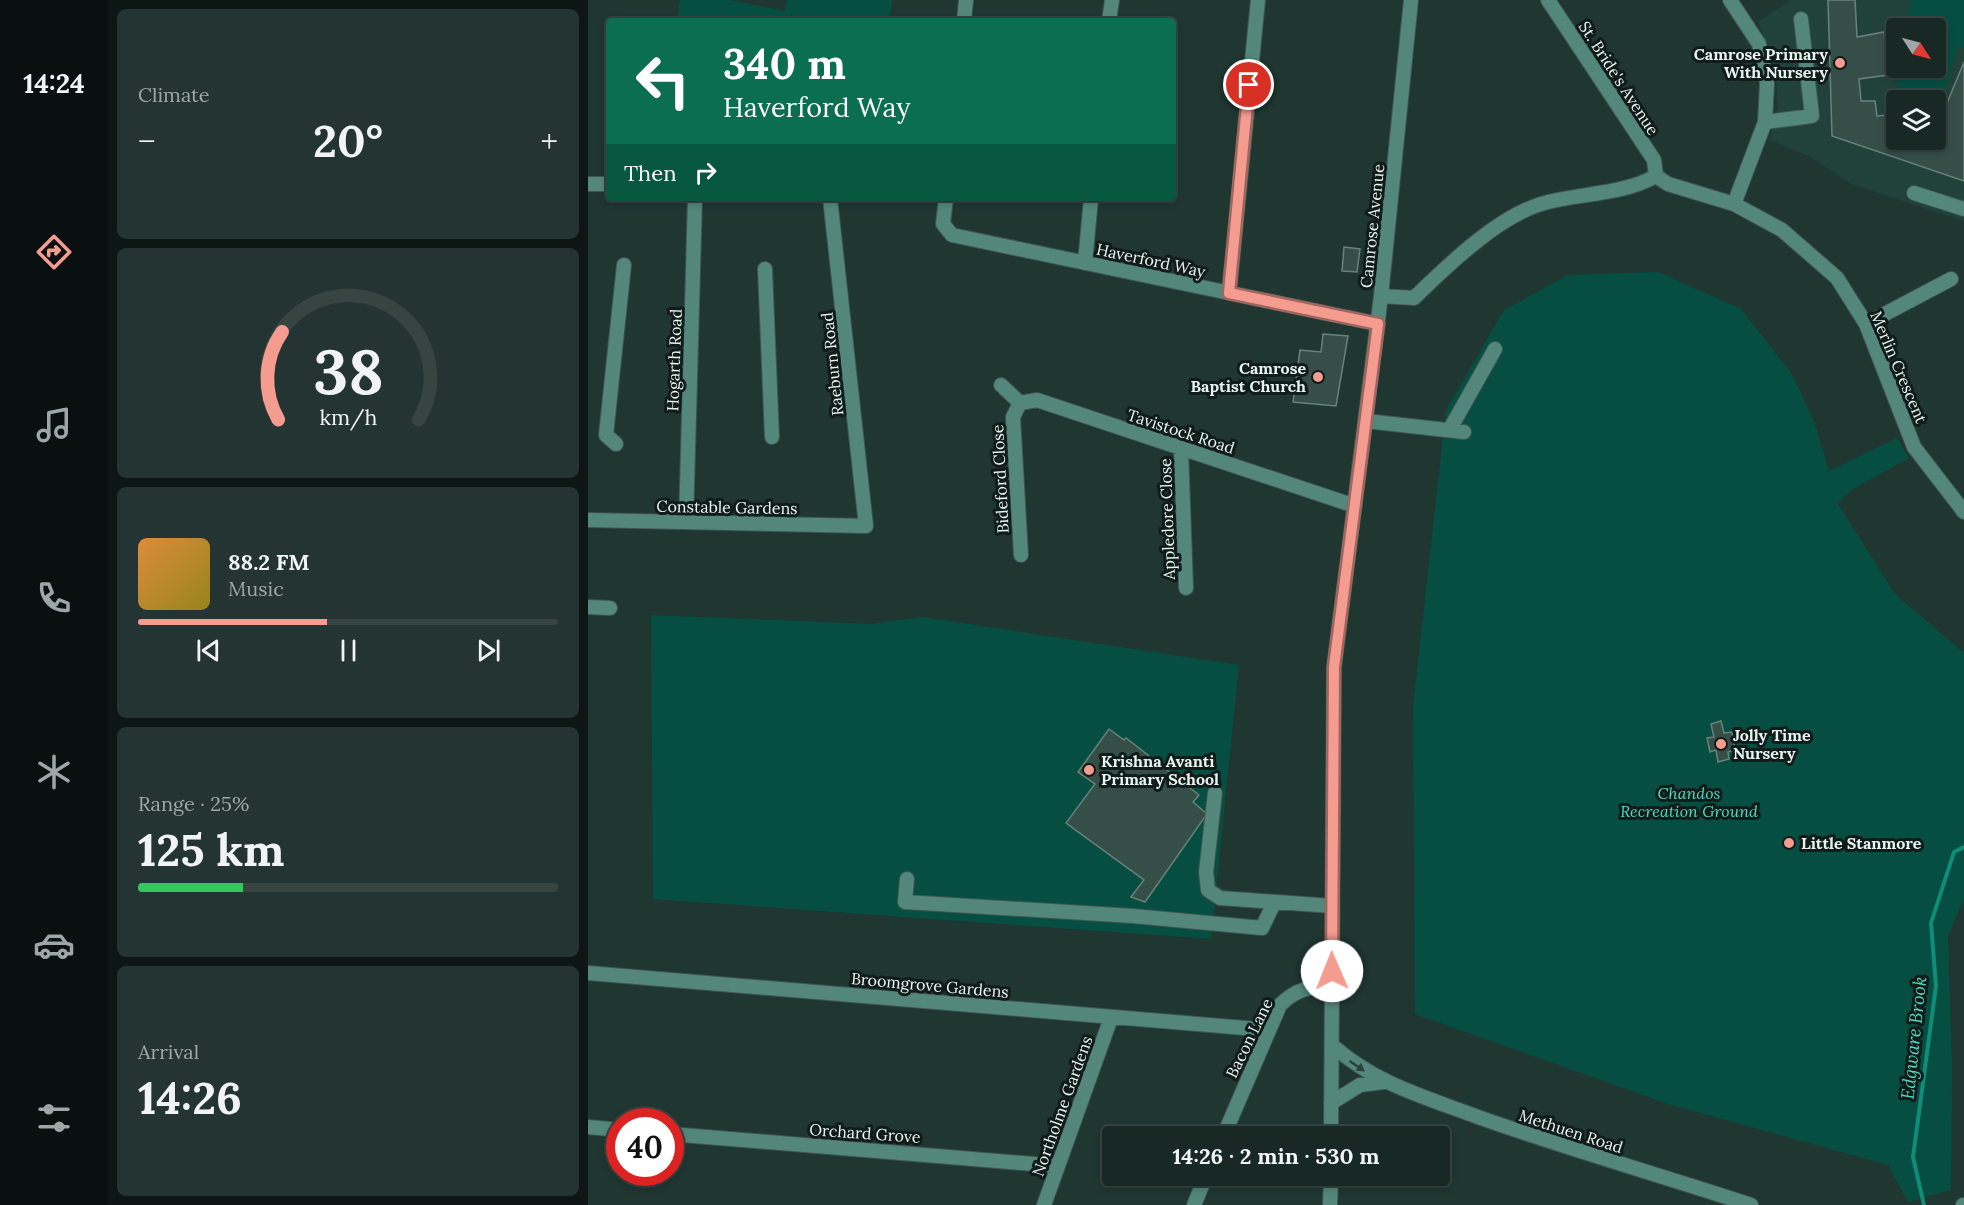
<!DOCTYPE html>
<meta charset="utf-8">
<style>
body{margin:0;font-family:Lora,serif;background:#243432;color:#f1f3f6;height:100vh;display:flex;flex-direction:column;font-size:22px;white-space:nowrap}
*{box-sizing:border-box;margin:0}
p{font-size:20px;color:#9ea6a7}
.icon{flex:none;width:33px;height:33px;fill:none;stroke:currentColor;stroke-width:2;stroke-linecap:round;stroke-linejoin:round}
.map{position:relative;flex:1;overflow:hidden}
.sheet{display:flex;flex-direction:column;gap:9px;padding:9px;background:#0d1614;width:480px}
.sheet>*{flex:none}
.top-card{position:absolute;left:18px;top:18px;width:570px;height:183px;border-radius:6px;box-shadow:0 3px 9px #0003,0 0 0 2px #364442;background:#0b6e4f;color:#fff;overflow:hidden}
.needle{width:39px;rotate:126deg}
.buttons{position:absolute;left:1298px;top:18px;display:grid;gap:12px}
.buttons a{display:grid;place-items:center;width:60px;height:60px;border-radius:6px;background:#172825;box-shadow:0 3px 9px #0003,0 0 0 2px #364442;font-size:30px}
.speed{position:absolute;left:18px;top:1108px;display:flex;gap:12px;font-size:30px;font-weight:700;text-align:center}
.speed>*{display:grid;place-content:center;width:78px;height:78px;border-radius:50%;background:#172825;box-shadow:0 3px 9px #0003,0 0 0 2px #364442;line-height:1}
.speed .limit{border:9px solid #d22;background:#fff;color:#111}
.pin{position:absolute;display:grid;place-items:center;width:51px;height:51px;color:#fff;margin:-26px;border:3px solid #fff;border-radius:50%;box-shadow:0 2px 6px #0007}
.me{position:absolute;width:66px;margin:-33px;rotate:359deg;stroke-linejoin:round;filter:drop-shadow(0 0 4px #0008)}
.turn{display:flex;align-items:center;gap:21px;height:126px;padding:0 18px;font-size:27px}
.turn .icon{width:78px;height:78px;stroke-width:2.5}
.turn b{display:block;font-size:42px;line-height:51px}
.then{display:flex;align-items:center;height:57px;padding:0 18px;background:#0003;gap:12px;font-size:22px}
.big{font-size:45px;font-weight:800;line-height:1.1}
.sheet .tile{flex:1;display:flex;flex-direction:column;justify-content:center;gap:9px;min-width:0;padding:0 21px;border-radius:9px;background:#243432}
.sheet .dial{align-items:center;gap:0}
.dial svg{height:156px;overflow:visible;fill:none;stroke:#364442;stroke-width:7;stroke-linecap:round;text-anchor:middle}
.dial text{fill:#f1f3f6;stroke:none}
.song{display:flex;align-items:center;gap:18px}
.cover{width:72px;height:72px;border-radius:9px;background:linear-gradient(135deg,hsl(30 70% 55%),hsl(50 70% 35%))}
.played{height:6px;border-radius:3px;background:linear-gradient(90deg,#f59c91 45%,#364442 45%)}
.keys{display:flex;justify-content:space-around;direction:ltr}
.heat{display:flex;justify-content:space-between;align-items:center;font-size:33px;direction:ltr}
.charge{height:9px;border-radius:4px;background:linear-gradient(90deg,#34c759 25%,#364442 0)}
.trip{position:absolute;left:514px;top:1126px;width:348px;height:60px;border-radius:6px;background:#172825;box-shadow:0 3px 9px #0003,0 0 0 2px #364442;font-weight:800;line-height:60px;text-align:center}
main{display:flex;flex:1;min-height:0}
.tabs{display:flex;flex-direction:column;width:108px;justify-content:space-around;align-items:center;background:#09100f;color:#9ea6a7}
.tabs .icon{width:42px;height:42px}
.tabs .active{color:#f59c91}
.tabs b{font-size:27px;color:#f1f3f6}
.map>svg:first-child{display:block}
.built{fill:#21423b;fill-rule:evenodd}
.green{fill:#074e42}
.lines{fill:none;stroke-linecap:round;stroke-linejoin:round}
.stream{stroke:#0e8d79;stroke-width:4}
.building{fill:#364e48;stroke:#68827b;stroke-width:1.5}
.minor-casing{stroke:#3f5550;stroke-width:16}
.minor{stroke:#54877b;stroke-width:14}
.oneway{fill:#28413b}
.route-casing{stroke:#9f655e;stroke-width:15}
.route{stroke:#f59c91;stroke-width:10}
.poi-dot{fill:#f59c91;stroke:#111b19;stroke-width:2}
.labels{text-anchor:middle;stroke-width:6;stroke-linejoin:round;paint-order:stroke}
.poi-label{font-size:16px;font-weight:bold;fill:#e7f5f1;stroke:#111b19;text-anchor:start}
.street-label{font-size:16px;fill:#e7f5f1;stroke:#111b19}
.park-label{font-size:16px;font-style:italic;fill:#4fdec3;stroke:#111b19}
.water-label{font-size:18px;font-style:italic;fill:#4eddc2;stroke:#111b19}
</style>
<main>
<nav class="tabs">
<b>14:24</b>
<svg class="icon active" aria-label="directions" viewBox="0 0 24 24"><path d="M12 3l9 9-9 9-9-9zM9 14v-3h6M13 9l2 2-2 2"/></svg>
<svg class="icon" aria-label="music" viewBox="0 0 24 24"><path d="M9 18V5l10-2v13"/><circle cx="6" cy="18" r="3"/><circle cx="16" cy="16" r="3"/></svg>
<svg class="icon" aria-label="phone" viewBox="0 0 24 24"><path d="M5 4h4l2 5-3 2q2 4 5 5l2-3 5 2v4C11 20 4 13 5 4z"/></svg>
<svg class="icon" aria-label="climate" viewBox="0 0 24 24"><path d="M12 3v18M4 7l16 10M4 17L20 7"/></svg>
<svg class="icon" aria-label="car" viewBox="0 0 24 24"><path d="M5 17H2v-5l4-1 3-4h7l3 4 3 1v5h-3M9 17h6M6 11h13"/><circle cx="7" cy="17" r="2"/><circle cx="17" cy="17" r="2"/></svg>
<svg class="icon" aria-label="filters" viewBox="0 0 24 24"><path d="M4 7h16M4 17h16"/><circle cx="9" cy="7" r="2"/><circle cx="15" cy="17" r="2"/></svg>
</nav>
<section class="sheet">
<div class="tile"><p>Climate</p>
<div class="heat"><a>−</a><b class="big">20°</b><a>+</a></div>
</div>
<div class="tile dial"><svg viewBox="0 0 100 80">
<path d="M14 69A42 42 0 1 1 86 69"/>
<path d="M14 69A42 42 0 0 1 16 24" stroke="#f59c91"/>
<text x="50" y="56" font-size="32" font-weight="700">38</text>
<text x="50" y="72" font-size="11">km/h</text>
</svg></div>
<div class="tile">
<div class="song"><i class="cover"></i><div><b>88.2 FM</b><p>Music</p></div></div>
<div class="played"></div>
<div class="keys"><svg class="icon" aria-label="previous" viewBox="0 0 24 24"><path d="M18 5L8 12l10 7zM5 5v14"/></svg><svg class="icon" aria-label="pause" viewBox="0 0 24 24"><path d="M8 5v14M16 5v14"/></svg><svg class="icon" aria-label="next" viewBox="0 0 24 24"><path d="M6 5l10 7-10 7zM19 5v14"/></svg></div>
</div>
<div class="tile"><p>Range · 25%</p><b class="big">125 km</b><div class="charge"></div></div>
<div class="tile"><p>Arrival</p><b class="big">14:26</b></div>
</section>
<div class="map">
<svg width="1376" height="1205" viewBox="0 0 1376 1205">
<rect width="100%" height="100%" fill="#1f3631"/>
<path class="built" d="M1203,0H1376V221L1263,184L1223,157L1182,140L1190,107L1187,67L1170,22ZM1308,28H1347V68H1308ZM1308,100H1347V140H1308Z"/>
<path class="green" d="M92,0H143L197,11L199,0H304L301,21H89Z
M1323,0H1376V48L1370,46L1347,124V100H1308V108L1305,107L1312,68H1347V28H1318Z
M1070,272L1153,309L1204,374L1227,424L1241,471L1309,438L1321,458L1263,490L1250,504L1307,594L1376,653V899L1360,936L1364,1071L1363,1190L1320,1202L1300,1165L1080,1104L827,1014L825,706L858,410L916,310L980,275Z
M63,615L282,624L335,617L651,665L623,939L65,899Z"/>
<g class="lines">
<path class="stream" d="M1336,1205L1325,1157L1348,986L1343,923L1366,852L1376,847"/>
</g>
<path class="building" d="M1240,0H1267L1269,37L1296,32L1300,75L1271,79L1273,101H1287L1289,116L1299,115L1308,118V140H1347V132L1376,62V181L1244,136Z
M756,247L772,249L769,272L754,271Z
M735,334L760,336L748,406L705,402L712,350L733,352Z
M1133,721L1136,733L1144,732L1147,750L1140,752L1141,759L1130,762L1128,750L1122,752L1119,738L1126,737L1123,724Z
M521,729L536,740L538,738L611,795L605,802L619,814L557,902L543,897L556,880L478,823L507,784L490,772Z"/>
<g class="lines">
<g class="minor-casing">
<path id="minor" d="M960,0L1066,160L1068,176
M1142,0L1171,44L1179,83L1177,122L1146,204
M376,21L378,0
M521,21L524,0
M1177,122L1224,116L1213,19
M1068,176L1080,184L1146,204L1194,230L1249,278L1278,324L1326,447L1376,512
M0,184H21
M1326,193L1376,209
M358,198L355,224L364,235L790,324
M497,263L503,198
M177,269L184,437
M641,293L670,0
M793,296L826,298C860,265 913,213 960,202C996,193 1036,194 1068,176
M1278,324L1363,279
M413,385L432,403L449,400L767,506
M432,403L425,417L433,555
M778,421L876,432
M862,429L907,349
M28,444L18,435L36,265
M593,449L598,588
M0,520L278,526L242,198
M98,522L107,198
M0,607L22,608
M627,793L618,872L620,890L632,898L744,906
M319,879L317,902L545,916L674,928L686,903
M0,973L681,1030
M745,1046C788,1084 837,1097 890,1117C980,1149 1072,1175 1163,1205
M743,1103L772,1085L795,1082
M0,1127L32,1130
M82,1134L470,1166
M635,1137L692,1005C708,989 722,986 744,987
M743,1137L746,667L793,296L823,0
M456,1205L523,1018
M606,1205L618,1176
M742,1205L743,1176
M1375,1205H1376"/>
</g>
<use href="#minor" class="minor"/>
</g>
<defs><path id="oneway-solid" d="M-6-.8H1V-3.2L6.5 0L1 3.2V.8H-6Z" transform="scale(1.5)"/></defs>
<use class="oneway" href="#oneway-solid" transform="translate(769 1066) rotate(34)"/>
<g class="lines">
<g class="route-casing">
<path id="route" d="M661,85L641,293L790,324L746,667L744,971"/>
</g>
<use href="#route" class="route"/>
</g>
<g class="poi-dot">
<circle cx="1252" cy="63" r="6"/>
<circle cx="730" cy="377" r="6"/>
<circle cx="1133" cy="744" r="6"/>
<circle cx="501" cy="770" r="6"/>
<circle cx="1201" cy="843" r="6"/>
</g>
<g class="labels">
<g class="poi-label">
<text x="1240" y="60" text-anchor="end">Camrose Primary<tspan x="1240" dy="18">With Nursery</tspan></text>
<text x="718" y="374" text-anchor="end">Camrose<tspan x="718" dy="18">Baptist Church</tspan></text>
<text x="1145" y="741">Jolly Time<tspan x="1145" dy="18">Nursery</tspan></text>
<text x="513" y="767">Krishna Avanti<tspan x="513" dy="18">Primary School</tspan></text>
<text x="1213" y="849">Little Stanmore</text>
</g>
<g class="street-label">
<text transform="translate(1031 78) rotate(57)" y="6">St. Bride's Avenue</text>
<text transform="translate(784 226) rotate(-84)" y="6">Camrose Avenue</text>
<text transform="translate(563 260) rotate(12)" y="6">Haverford Way</text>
<text transform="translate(86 360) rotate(-88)" y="6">Hogarth Road</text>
<text transform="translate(244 364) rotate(-96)" y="6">Raeburn Road</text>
<text transform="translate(1311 367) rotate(67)" y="6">Merlin Crescent</text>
<text transform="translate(593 431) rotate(18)" y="6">Tavistock Road</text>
<text transform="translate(412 479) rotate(-93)" y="6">Bideford Close</text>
<text transform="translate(139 507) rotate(1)" y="6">Constable Gardens</text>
<text transform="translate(579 519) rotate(-92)" y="6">Appledore Close</text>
<text transform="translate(342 985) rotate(5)" y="6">Broomgrove Gardens</text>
<text transform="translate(661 1038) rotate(-64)" y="6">Bacon Lane</text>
<text transform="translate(474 1106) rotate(-70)" y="6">Northolme Gardens</text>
<text transform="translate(983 1131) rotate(18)" y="6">Methuen Road</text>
<text transform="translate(277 1133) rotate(4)" y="6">Orchard Grove</text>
</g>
<g class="park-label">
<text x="1101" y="799">Chandos<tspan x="1101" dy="18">Recreation Ground</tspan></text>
</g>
<g class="water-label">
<text transform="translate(1326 1038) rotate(-84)" y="6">Edgware Brook</text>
</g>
</g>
</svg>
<div class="buttons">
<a><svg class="needle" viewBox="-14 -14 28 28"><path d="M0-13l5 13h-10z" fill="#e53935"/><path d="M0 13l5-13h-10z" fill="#9ea6a7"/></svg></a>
<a><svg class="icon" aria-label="layers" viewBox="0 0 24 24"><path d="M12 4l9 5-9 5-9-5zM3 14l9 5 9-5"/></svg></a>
</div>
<div class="speed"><div class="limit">40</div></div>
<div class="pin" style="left:661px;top:85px;background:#d93025"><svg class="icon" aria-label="arrive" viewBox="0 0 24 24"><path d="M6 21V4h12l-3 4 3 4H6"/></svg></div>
<svg class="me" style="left:744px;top:971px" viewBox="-20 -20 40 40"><circle r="19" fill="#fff"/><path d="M0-13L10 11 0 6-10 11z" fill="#f59c91"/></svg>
<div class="trip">14:26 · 2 min · 530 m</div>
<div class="top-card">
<div class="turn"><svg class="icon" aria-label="left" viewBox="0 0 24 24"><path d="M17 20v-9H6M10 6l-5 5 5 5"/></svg><div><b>340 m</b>Haverford Way</div></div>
<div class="then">Then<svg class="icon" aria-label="right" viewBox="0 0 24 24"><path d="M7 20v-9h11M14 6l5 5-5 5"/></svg></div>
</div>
</div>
</main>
